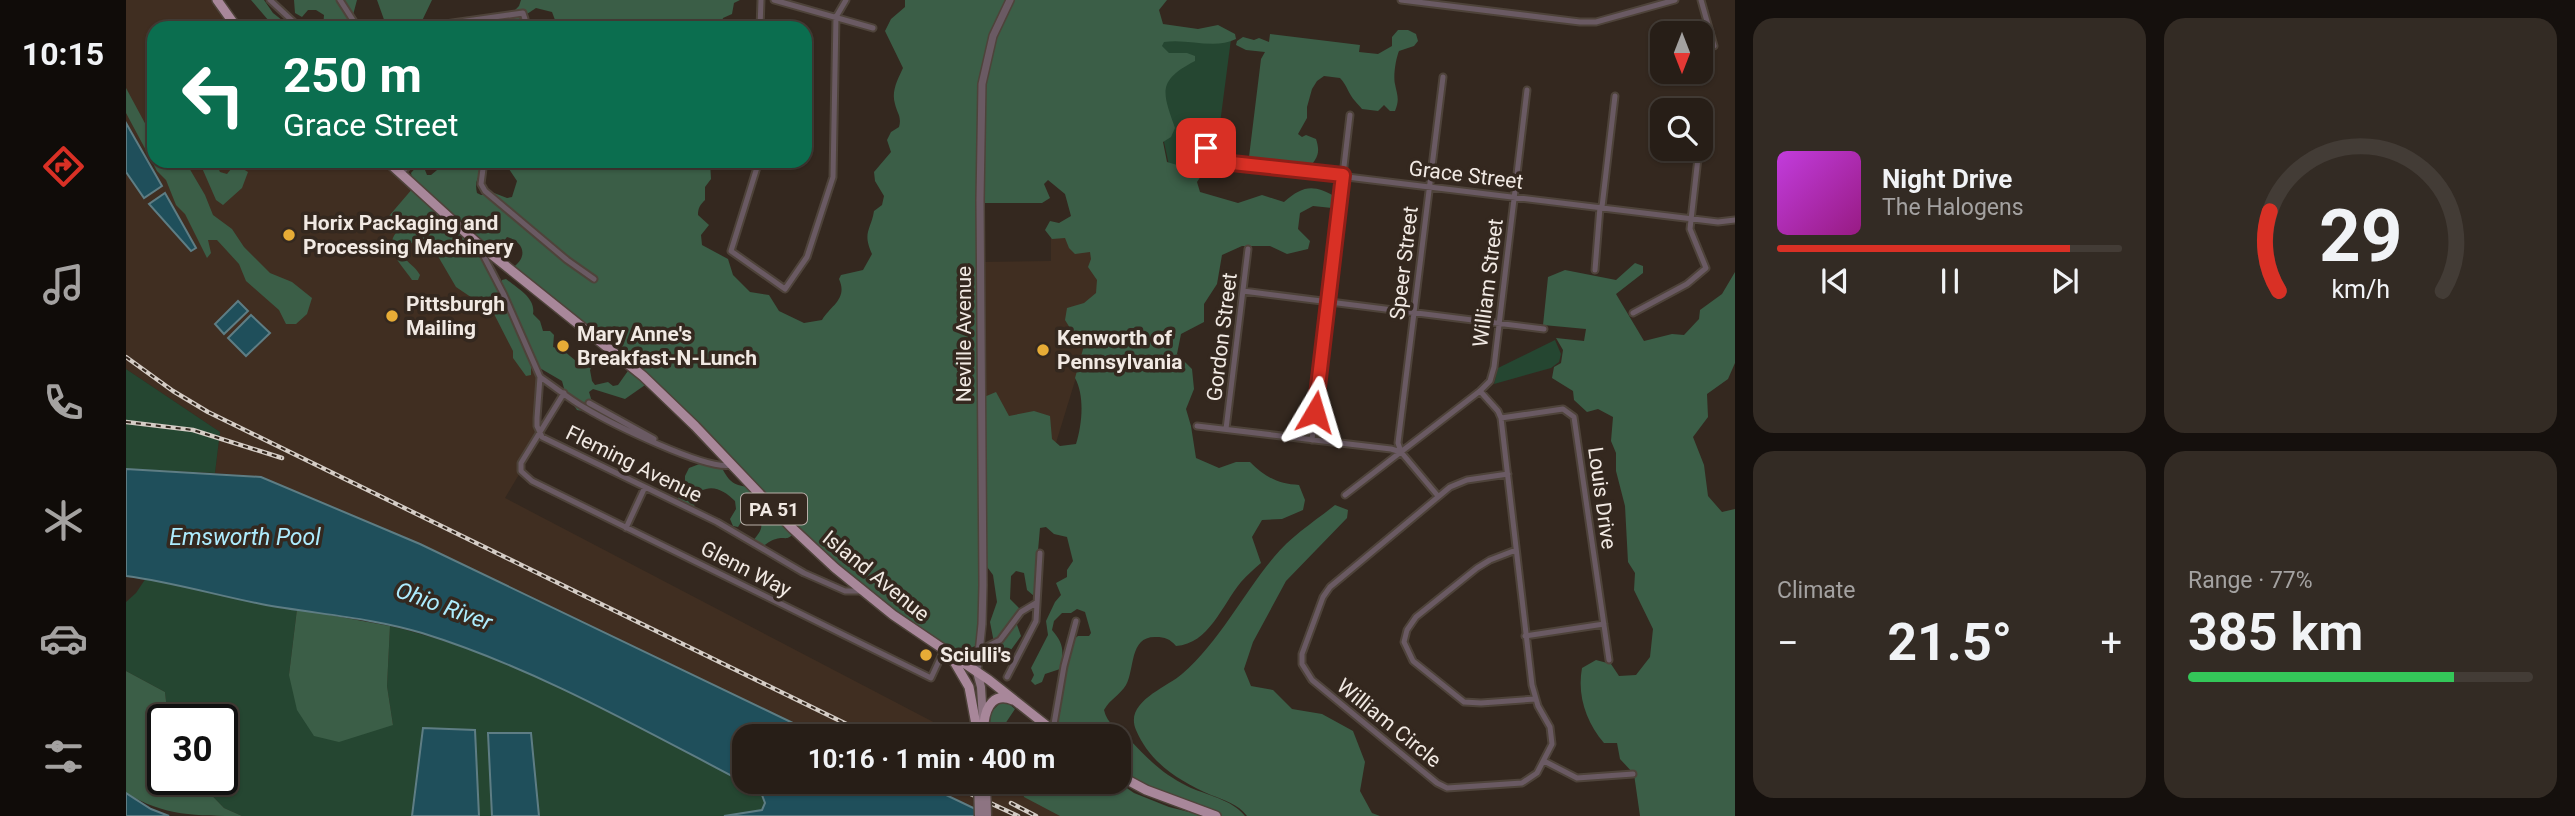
<!DOCTYPE html>
<meta charset="utf-8">
<style>
body{margin:0;font-family:Roboto,sans-serif;background:#332b24;color:#f1f3f6;height:100vh;display:flex;flex-direction:column;font-size:26px;white-space:nowrap}
*{box-sizing:border-box;margin:0}
p{font-size:23px;color:#a4a2a1}
.icon{flex:none;width:38px;height:38px;fill:none;stroke:currentColor;stroke-width:2;stroke-linecap:round;stroke-linejoin:round}
.map{position:relative;flex:1;overflow:hidden}
.details{display:flex;flex-direction:column;gap:18px;padding:18px;background:#15100d;width:840px}
.details>*{flex:none}
.top-card{position:absolute;left:21px;top:21px;width:665px;height:147px;border-radius:21px;box-shadow:0 2px 5px #0004,0 0 0 2px #433c36;background:#0b6e4f;color:#fff;overflow:hidden}
.needle{width:46px;rotate:180deg}
.tools{position:absolute;left:1524px;top:21px;display:grid;gap:14px}
.tools a{display:grid;place-items:center;width:63px;height:63px;border-radius:14px;background:#271e17;box-shadow:0 2px 5px #0004,0 0 0 2px #433c36;font-size:35px}
.speed{position:absolute;left:21px;top:704px;display:flex;gap:14px;font-size:35px;font-weight:700;text-align:center}
.speed>*{display:grid;place-content:center;width:91px;height:91px;border-radius:50%;background:#271e17;box-shadow:0 2px 5px #0004,0 0 0 2px #433c36;line-height:1}
.speed .limit{border:4px solid #111;border-radius:10px;background:#fff;color:#111}
.pin{position:absolute;display:grid;place-items:center;width:60px;height:60px;color:#fff;margin:-30px;border-radius:14px;box-shadow:0 4px 10px #0006}
.me{position:absolute;width:77px;margin:-38px;rotate:7deg;stroke-linejoin:round;filter:drop-shadow(0 0 5px #0008)}
.turn{display:flex;align-items:center;gap:24px;height:147px;padding:0 21px;font-size:32px}
.turn .icon{width:91px;height:91px;stroke-width:2.5}
.turn b{display:block;font-size:49px;line-height:60px}
.big{font-size:52px;font-weight:700;line-height:1.1}
.details .card{flex:1;display:flex;flex-direction:column;justify-content:center;gap:10px;min-width:0;padding:0 24px;border-radius:21px;background:#332b24}
.details .dial{align-items:center;gap:0}
.dial svg{height:182px;overflow:visible;fill:none;stroke:#433c36;stroke-width:7;stroke-linecap:round;text-anchor:middle}
.dial text{fill:#f1f3f6;stroke:none}
.song{display:flex;align-items:center;gap:21px}
.cover{width:84px;height:84px;border-radius:10px;background:linear-gradient(135deg,hsl(290 70% 55%),hsl(310 70% 35%))}
.played{height:7px;border-radius:4px;background:linear-gradient(90deg,#d93025 85%,#433c36 85%)}
.keys{display:flex;justify-content:space-around;direction:ltr}
.heat{display:flex;justify-content:space-between;align-items:center;font-size:38px;direction:ltr}
.charge{height:10px;border-radius:5px;background:linear-gradient(90deg,#34c759 77%,#433c36 0)}
.details .tiles{flex:1;display:grid;gap:18px;grid-template-columns:repeat(2,1fr)}
.trip{position:absolute;left:606px;top:724px;width:399px;height:70px;border-radius:21px;background:#271e17;box-shadow:0 2px 5px #0004,0 0 0 2px #433c36;font-weight:700;line-height:70px;text-align:center}
main{display:flex;flex:1;min-height:0}
.menu{display:flex;flex-direction:column;width:126px;justify-content:space-around;align-items:center;background:#100c09;color:#a4a2a1}
.menu .icon{width:49px;height:49px}
.menu .on{color:#d93025}
.menu b{font-size:32px;color:#f1f3f6}
.map>svg:first-child{display:block}
.built{fill:#402e21}
.green{fill:#254631}
.forest{fill:#3b5e47}
.water{fill:#1f4f5b;stroke:#5e7d84;stroke-width:2}
.lines{fill:none;stroke-linecap:round;stroke-linejoin:round}
.minor-casing{stroke:#4e433a;stroke-width:9}
.tertiary-casing{stroke:#4e433a;stroke-width:10}
.secondary-casing{stroke:#4e433a;stroke-width:11}
.primary-casing{stroke:#4e433a;stroke-width:12}
.minor{stroke:#6a5a63;stroke-width:5}
.tertiary{stroke:#6a5a63;stroke-width:7}
.secondary{stroke:#8d7482;stroke-width:8}
.primary{stroke:#a8879a;stroke-width:9}
.rail-casing{stroke:#d5cdc6;stroke-width:4.5}
.rail{stroke:#34281f;stroke-width:2;stroke-dasharray:5;stroke-linecap:butt}
.secondary-bridge-casing{stroke:#4e433a;stroke-width:11;stroke-linecap:butt}
.secondary-bridge{stroke:#8d7482;stroke-width:8}
.route-casing{stroke:#8d1f18;stroke-width:18}
.route{stroke:#d93025;stroke-width:12}
.poi-dot{fill:#e7ac36;stroke:#34281f;stroke-width:2.5}
.labels{text-anchor:middle;stroke-width:7;stroke-linejoin:round;paint-order:stroke}
.shield{fill:#34281f;stroke:#b8afa8;stroke-width:2}
.shield-label{font-size:19px;font-weight:bold;fill:#f1e9e3}
.street-label{font-size:21px;fill:#f1e9e3;stroke:#34281f}
.poi-label{font-size:21px;font-weight:bold;fill:#f1e9e3;stroke:#34281f;text-anchor:start}
.water-label{font-size:23px;font-style:italic;fill:#adecfe;stroke:#34281f}
</style>
<main>
<nav class="menu">
<b>10:15</b>
<svg class="icon on" aria-label="directions" viewBox="0 0 24 24"><path d="M12 3l9 9-9 9-9-9zM9 14v-3h6M13 9l2 2-2 2"/></svg>
<svg class="icon" aria-label="music" viewBox="0 0 24 24"><path d="M9 18V5l10-2v13"/><circle cx="6" cy="18" r="3"/><circle cx="16" cy="16" r="3"/></svg>
<svg class="icon" aria-label="phone" viewBox="0 0 24 24"><path d="M5 4h4l2 5-3 2q2 4 5 5l2-3 5 2v4C11 20 4 13 5 4z"/></svg>
<svg class="icon" aria-label="climate" viewBox="0 0 24 24"><path d="M12 3v18M4 7l16 10M4 17L20 7"/></svg>
<svg class="icon" aria-label="car" viewBox="0 0 24 24"><path d="M5 17H2v-5l4-1 3-4h7l3 4 3 1v5h-3M9 17h6M6 11h13"/><circle cx="7" cy="17" r="2"/><circle cx="17" cy="17" r="2"/></svg>
<svg class="icon" aria-label="filters" viewBox="0 0 24 24"><path d="M4 7h16M4 17h16"/><circle cx="9" cy="7" r="2"/><circle cx="15" cy="17" r="2"/></svg>
</nav>
<div class="map">
<svg width="1609" height="816" viewBox="0 0 1609 816">
<rect width="100%" height="100%" fill="#34281f"/>
<path class="built" d="M0,0H91L111,28H28V161H261L332,227L414,377L411,418L414,434L395,463V471L379,498L836,737H696L294,544L135,477L89,473L94,432L0,369Z
M925,234H994L895,557H857L855,262L925,261Z
M793,782H897L965,816H864Z"/>
<path class="green" d="M1034,30L1105,39L1092,139L1079,149L1077,153L1046,179L1027,91Z
M1429,340L1435,354L1433,362L1425,368L1368,384L1372,368Z
M0,369L94,432L89,473L0,469Z
M20,578L135,604L171,609L163,675L267,725L261,686L264,626C393,656 510,726 627,787L636,795L640,803L637,810L598,816H413L405,733H363L366,816H353L349,731L297,728L286,816H116L98,808L70,779H96V719H42L39,692L0,671V602L10,593Z"/>
<path class="forest" d="M125,0H138L147,13L166,28H149Z
M168,0H231L227,15L230,28H197L198,15L190,10H182L176,17L169,13Z
M251,0H306L294,25L281,28H261Z
M395,0H614L608,3L606,14L597,18L594,28H429V20L426,12L410,8L389,22L387,28H302L382,17L393,6Z
M779,0H883L854,84V625L851,645L839,651L823,650L768,613L707,564L671,529L575,429L386,268C402,258 399,242 381,237L368,254L287,182L285,173L292,165H297L301,175H305L322,161H368C357,170 347,177 351,193L355,195L368,193L381,198L386,197L391,181L381,166L382,161H584L585,179L579,187V200C574,205 572,208 572,215L583,225L575,235L576,245L602,259L607,275L624,292L643,295L653,311L678,323L696,320C705,305 722,299 713,279L715,275L737,270L746,254C736,232 745,230 748,211L756,205L758,196L749,181L748,172L765,152L761,140L765,132L773,127C776,117 771,113 769,104C765,91 772,79 777,68L759,31L765,19L779,7Z
M886,0H1041L1033,10L1037,24L1072,29L1092,25L1109,34L1110,39C1088,50 1062,38 1038,42L1036,46L1043,53H1061L1069,56V61C1030,81 1037,93 1049,128L1045,137L1037,142L1041,162L1058,167L1077,153L1083,157L1085,161L1071,182L1074,192L1112,203L1136,195L1158,202C1177,185 1188,184 1210,197L1211,204L1206,208L1187,206L1174,213L1172,229L1184,241L1182,249L1161,254L1144,246H1116L1096,255L1091,284L1078,304V322L1055,334L1051,354L1066,369L1068,389L1060,409L1065,426L1070,458L1093,468L1110,462H1124C1139,477 1152,484 1173,485L1179,500L1177,510L1156,519L1136,520L1126,537L1135,563C1128,569 1121,575 1115,582C1096,605 1083,644 1050,646C1044,639 1039,637 1030,637C1003,636 1009,669 1000,685C994,695 984,699 978,710C981,724 992,729 1002,738C1021,758 1035,773 1061,786C1079,795 1106,799 1119,816H1092L992,774V737L937,736L931,721L935,709L933,701L945,641L952,636H963L965,633L959,612L951,609L945,613H936L928,621L926,630C938,644 938,651 934,669L919,674L916,682L909,685L905,681L908,675L905,668L922,635L920,621L929,602L935,595L930,583L941,577V570L947,561L941,537L928,534L920,527L914,528L908,596L901,590L898,573L890,571L885,576L884,599L893,608L890,622L895,636L882,654L868,657L865,652L869,648L864,622L871,602L867,575L859,564L858,397L870,392L883,416L908,411L924,416L926,439L934,446L950,444C956,425 959,396 949,378L959,342L949,336L939,320L941,308L958,303L970,293L971,280L962,267L965,259L964,252L949,254L943,248L939,238L926,239L919,230L924,221L933,223L945,216L939,194L922,180L918,184L924,198L916,203H855L857,85L868,37Z
M1272,30H1282L1290,34L1292,41L1288,46L1273,51C1270,58 1267,76 1269,84C1271,95 1274,99 1269,111H1264L1258,105L1252,111L1236,109C1234,106 1231,104 1229,101C1223,95 1221,85 1214,78L1198,76L1191,81L1186,89L1181,107V118L1172,134L1176,137L1180,135L1190,139C1195,154 1191,159 1180,171L1122,165L1135,59L1139,52L1120,50L1110,45L1111,41L1117,37L1128,40L1133,38L1143,42L1144,34L1234,45L1233,52L1252,54L1266,46V37Z
M0,88L28,140V161H59L79,195L87,215L106,229L118,247L144,273L166,282L186,298L181,314L170,324H160L153,310L120,281L113,264L91,240H82L85,253L81,258L59,214L50,205L40,180L31,171L0,113Z
M73,161H89L94,172L101,174L109,164L122,172L116,188L97,205L90,200Z
M287,188L349,245L369,280L405,360V375L400,376L387,358V351L367,312L330,287L306,246L291,240L280,246L277,255C282,264 289,266 294,275L292,280H286C275,263 252,245 277,226L273,223L264,227L257,223Z
M1509,263L1517,266V273L1490,294L1518,341L1546,334L1558,335L1573,319L1574,310L1596,294L1609,272V363L1602,379L1581,394L1582,417L1567,437L1578,465L1582,496L1596,512L1609,509V816H1514L1508,774L1494,759L1491,743H1478C1460,722 1451,695 1456,668L1470,660L1485,664L1493,676L1510,675L1524,657L1527,629L1508,590L1509,573L1502,562L1499,506L1490,471V453L1485,441L1487,417L1472,409L1461,412L1448,400L1447,391L1426,378L1428,367L1435,363L1437,350L1430,338L1458,341L1460,329L1417,325L1422,277L1439,270L1490,280Z
M380,279C392,289 410,298 407,314L414,321L417,331H424L428,335L427,347L438,351L450,361L457,358H466L468,363L464,370L466,381L469,385L482,382L487,386L492,385L504,368L522,383L499,399L467,389L463,392L466,402C463,410 458,412 451,410L439,392L436,381L412,367L375,284L376,280Z
M576,463L596,468C603,482 609,486 624,487L668,532C662,542 659,536 650,539C645,540 640,544 636,547L627,541C634,532 639,527 632,516L621,513L612,527L607,526L604,519L610,509L609,501C599,491 587,484 575,491C574,499 571,506 563,508L550,502L559,486V476L563,468Z
M1209,505L1222,510L1221,518L1160,581L1127,642L1118,669L1125,686L1147,690L1166,709L1196,714L1227,731L1239,762L1234,791L1246,813L1254,816H1121C1112,804 1098,800 1085,795C1053,781 1024,763 1010,730C998,702 1040,688 1056,674C1094,641 1116,595 1148,557C1164,537 1189,521 1209,505Z
M171,609L264,626L261,686L267,725L213,742L188,736L171,710L163,675Z
M0,671L39,692L42,719H37V779H70L98,808L116,816C70,816 38,816 0,793Z
M874,703H882L889,709L879,724L893,737H863L865,712Z
M894,782H992L1008,793L1043,807L1079,816H934L898,797Z"/>
<path class="water" d="M0,123L36,186L18,198L0,172Z
M39,193L70,248L65,251L23,204Z
M112,301L122,311L98,334L89,324Z
M125,315L144,333L120,356L102,338Z
M0,469L135,477L294,544L696,737H618V782H793L864,816H598L636,810L639,803L636,795L627,787C519,731 412,669 296,633C243,617 188,614 135,604C89,595 46,582 0,576Z
M297,728L349,730L353,816H286Z
M362,733H405L413,816H366Z
M0,793L25,809L43,816H0Z"/>
<g class="lines">
<g class="minor-casing">
<path id="minor" d="M144,0L174,28
M214,0L232,28
M648,0L747,28
M1275,0L1454,22H1470L1549,0
M1575,0L1588,46
M291,28L397,13L399,19L390,28
M634,28L635,0
M1575,127L1578,103
M1080,148L1088,157L1106,163L1592,222L1609,220
M358,161L355,184L359,191L441,260L468,279
M633,161L605,251L659,289L681,257L707,177L710,17L720,0
M275,174L286,161
M1476,207L1489,96
M352,245L378,295L414,377L411,418V426L416,437L591,522L678,573L719,591H735
M1469,270L1474,207
M1117,291L1418,329
M1507,313L1561,284L1580,268L1564,229L1573,149
M414,377C429,387 443,399 459,408C484,423 581,471 605,465
M1354,391L1372,411L1375,418L1406,685L1412,706L1424,727L1426,744L1411,773L1396,783L1321,788L1311,783L1186,680L1176,664V654L1197,597L1204,587L1324,487L1341,480L1382,474
M438,393L395,463V471L406,481L805,678L818,650
M463,403L528,439
M1375,418L1437,409L1448,417L1483,660
M1071,426L1265,449L1275,452L1312,496
M1100,429L1122,249
M1186,440L1224,115
M1275,452L1272,443L1317,77
M1219,495L1354,391L1364,381L1368,367L1401,90
M500,528L519,487
M1390,550L1364,560L1351,568L1290,617L1281,630L1278,642L1287,661L1338,702L1355,703L1409,699
M1399,636L1478,624
M854,650L874,640L895,612L910,603
M881,677L910,621L914,553
M927,730L938,666L950,621
M1418,761L1451,778L1507,774"/>
</g>
<g class="tertiary-casing">
<path id="tertiary" d="M851,672L856,624L857,585L854,200L856,84L867,36L884,0"/>
</g>
<g class="secondary-casing">
<path id="secondary" d="M851,672L855,687L858,737"/>
</g>
<g class="primary-casing">
<path id="primary" d="M91,0L111,28
M261,161L350,242L517,376L569,426L665,527L709,568L767,615L863,680L935,737
M826,658L843,687L851,730
M858,723C860,706 868,692 887,700
M992,775L1020,790L1090,816"/>
</g>
<use href="#minor" class="minor"/>
<use href="#tertiary" class="tertiary"/>
<use href="#secondary" class="secondary"/>
<use href="#primary" class="primary"/>
<g class="rail-casing">
<path id="rail" d="M0,357L47,391L82,412L747,737
M0,422L67,430L156,458
M700,725L723,737
M819,782L892,816
M885,803L910,816"/>
</g>
<use href="#rail" class="rail"/>
<g class="secondary-bridge-casing">
<path id="secondary-bridge" d="M852,782L853,816
M860,782L861,816"/>
</g>
<use href="#secondary-bridge" class="secondary-bridge"/>
</g>
<g class="lines">
<g class="route-casing">
<path id="route" d="M1080,148L1088,157L1106,163L1217,175L1189,412"/>
</g>
<use href="#route" class="route"/>
</g>
<g class="poi-dot">
<circle cx="163" cy="235" r="7"/>
<circle cx="266" cy="316" r="7"/>
<circle cx="437" cy="346" r="7"/>
<circle cx="917" cy="350" r="7"/>
<circle cx="800" cy="655" r="7"/>
</g>
<g class="labels">
<rect class="shield" x="615" y="493.5" width="66" height="31" rx="5"/>
<g class="shield-label">
<text x="648" y="516">PA 51</text>
</g>
<g class="street-label">
<text transform="translate(1340 175) rotate(7)" y="7">Grace Street</text>
<text transform="translate(1278 263) rotate(-83)" y="7">Speer Street</text>
<text transform="translate(1362 283) rotate(-83)" y="7">William Street</text>
<text transform="translate(838 334) rotate(-90)" y="7">Neville Avenue</text>
<text transform="translate(1096 337) rotate(-83)" y="7">Gordon Street</text>
<text transform="translate(508 464) rotate(26)" y="7">Fleming Avenue</text>
<text transform="translate(1476 498) rotate(82)" y="7">Louis Drive</text>
<text transform="translate(620 569) rotate(27)" y="7">Glenn Way</text>
<text transform="translate(750 576) rotate(39)" y="7">Island Avenue</text>
<text transform="translate(1263 723) rotate(39)" y="7">William Circle</text>
</g>
<g class="poi-label">
<text x="177" y="230">Horix Packaging and<tspan x="177" dy="24">Processing Machinery</tspan></text>
<text x="280" y="311">Pittsburgh<tspan x="280" dy="24">Mailing</tspan></text>
<text x="451" y="341">Mary Anne's<tspan x="451" dy="24">Breakfast-N-Lunch</tspan></text>
<text x="931" y="345">Kenworth of<tspan x="931" dy="24">Pennsylvania</tspan></text>
<text x="814" y="662">Sciulli's</text>
</g>
<g class="water-label">
<text x="119" y="545">Emsworth Pool</text>
<text transform="translate(318 606) rotate(20)" y="8">Ohio River</text>
</g>
</g>
</svg>
<div class="tools">
<a><svg class="needle" viewBox="-14 -14 28 28"><path d="M0-13l5 13h-10z" fill="#e53935"/><path d="M0 13l5-13h-10z" fill="#a4a2a1"/></svg></a>
<a><svg class="icon" aria-label="search" viewBox="0 0 24 24"><circle cx="10" cy="10" r="6"/><path d="M15 15l6 6"/></svg></a>
</div>
<div class="speed"><div class="limit">30</div></div>
<div class="pin" style="left:1080px;top:148px;background:#d93025"><svg class="icon" aria-label="arrive" viewBox="0 0 24 24"><path d="M6 21V4h12l-3 4 3 4H6"/></svg></div>
<svg class="me" style="left:1189px;top:412px" viewBox="-20 -20 40 40"><path d="M0-17L14 15 0 8-14 15z" fill="#d93025" stroke="#fff" stroke-width="4"/></svg>
<div class="trip">10:16 · 1 min · 400 m</div>
<div class="top-card">
<div class="turn"><svg class="icon" aria-label="left" viewBox="0 0 24 24"><path d="M17 20v-9H6M10 6l-5 5 5 5"/></svg><div><b>250 m</b>Grace Street</div></div>
</div>
</div>
<section class="details">
<div class="tiles">
<div class="card">
<div class="song"><i class="cover"></i><div><b>Night Drive</b><p>The Halogens</p></div></div>
<div class="played"></div>
<div class="keys"><svg class="icon" aria-label="previous" viewBox="0 0 24 24"><path d="M18 5L8 12l10 7zM5 5v14"/></svg><svg class="icon" aria-label="pause" viewBox="0 0 24 24"><path d="M8 5v14M16 5v14"/></svg><svg class="icon" aria-label="next" viewBox="0 0 24 24"><path d="M6 5l10 7-10 7zM19 5v14"/></svg></div>
</div>
<div class="card dial"><svg viewBox="0 0 100 80">
<path d="M14 69A42 42 0 1 1 86 69"/>
<path d="M14 69A42 42 0 0 1 10 34" stroke="#d93025"/>
<text x="50" y="56" font-size="32" font-weight="700">29</text>
<text x="50" y="72" font-size="11">km/h</text>
</svg></div>
<div class="card"><p>Climate</p>
<div class="heat"><a>−</a><b class="big">21.5°</b><a>+</a></div>
</div>
<div class="card"><p>Range · 77%</p><b class="big">385 km</b><div class="charge"></div></div>
</div>
</section>
</main>
